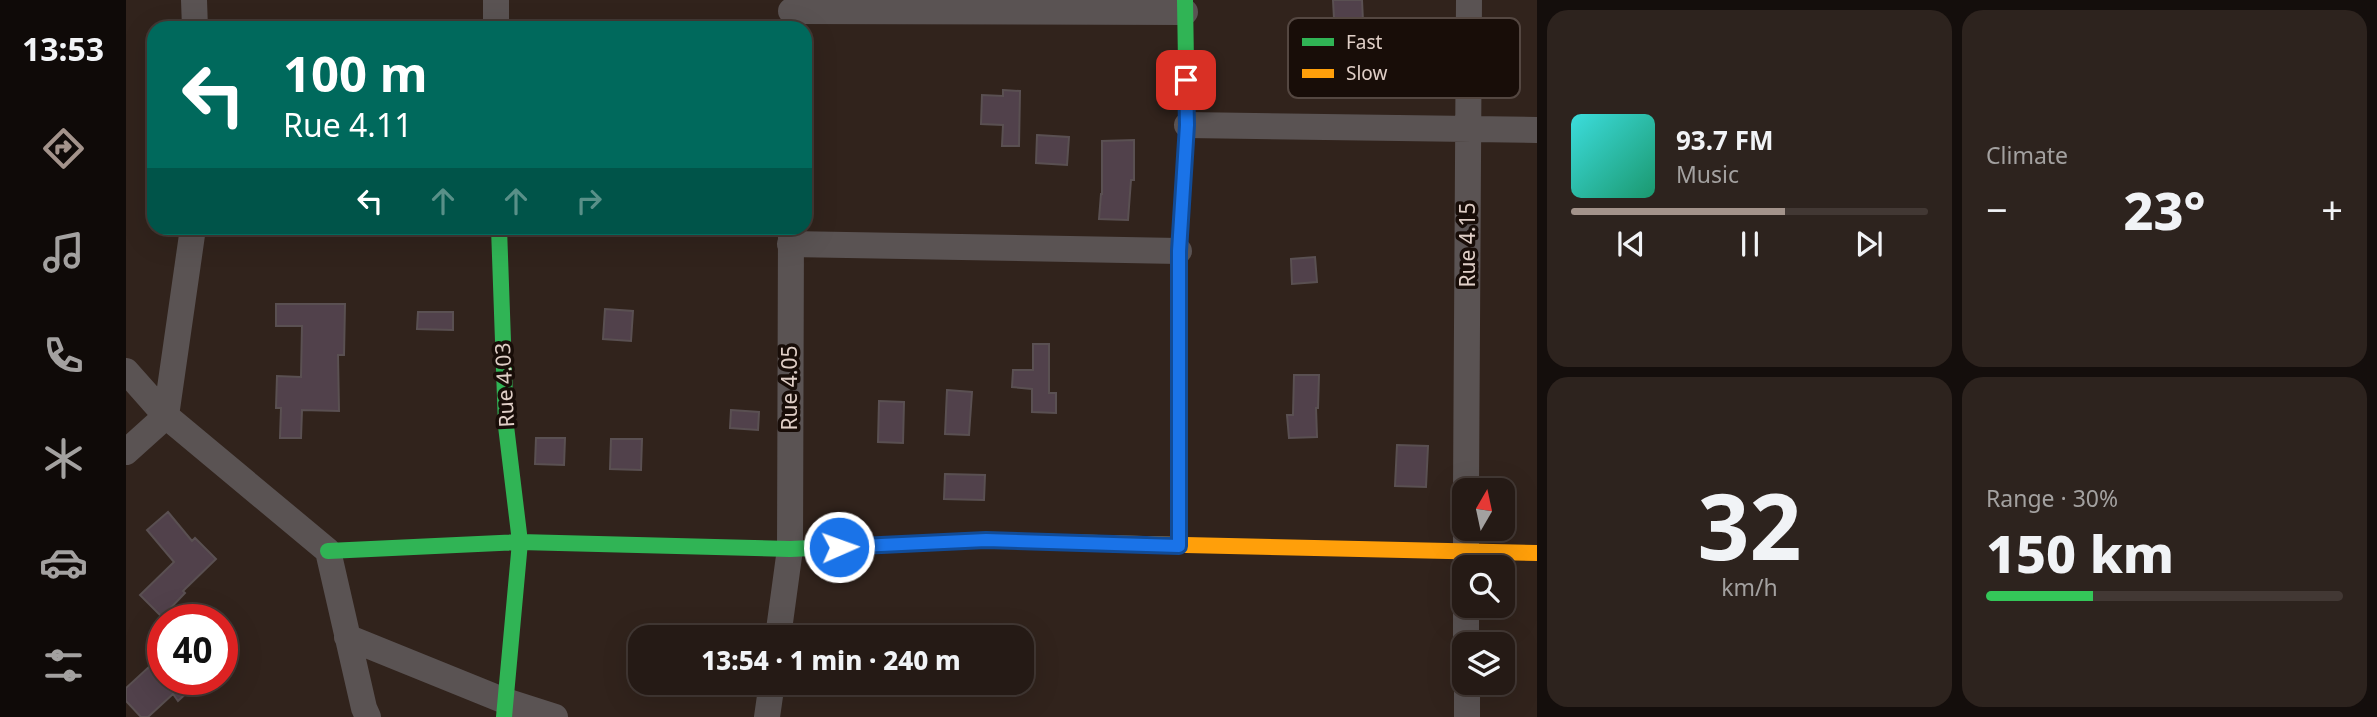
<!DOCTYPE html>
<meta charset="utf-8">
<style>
body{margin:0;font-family:"Noto Sans",sans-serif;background:#2d231e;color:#f1f3f6;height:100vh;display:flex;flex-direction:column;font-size:26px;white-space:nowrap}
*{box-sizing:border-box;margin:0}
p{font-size:23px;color:#a3a1a0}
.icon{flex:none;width:38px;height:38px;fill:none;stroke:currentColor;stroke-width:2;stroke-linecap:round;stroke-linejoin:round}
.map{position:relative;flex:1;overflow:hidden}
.sheet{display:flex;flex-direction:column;gap:10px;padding:10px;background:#140e0c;width:840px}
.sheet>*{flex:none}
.top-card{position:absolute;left:21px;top:21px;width:665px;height:214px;border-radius:21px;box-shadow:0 7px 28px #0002,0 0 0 2px #423834;background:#00695c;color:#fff;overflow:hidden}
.needle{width:46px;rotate:9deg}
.tools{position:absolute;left:1326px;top:478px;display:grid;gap:14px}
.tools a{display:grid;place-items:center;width:63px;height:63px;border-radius:14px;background:#251a15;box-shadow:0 7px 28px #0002,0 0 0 2px #423834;font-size:35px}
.speed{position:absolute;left:21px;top:604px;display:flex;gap:14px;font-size:35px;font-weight:700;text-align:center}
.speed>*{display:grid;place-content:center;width:91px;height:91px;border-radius:50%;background:#251a15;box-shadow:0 7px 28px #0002,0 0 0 2px #423834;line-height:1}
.speed .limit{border:10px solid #d22;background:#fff;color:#111}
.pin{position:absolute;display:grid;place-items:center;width:60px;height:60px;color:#fff;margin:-30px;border-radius:14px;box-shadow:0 4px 10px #0006}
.me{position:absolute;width:77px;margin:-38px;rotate:88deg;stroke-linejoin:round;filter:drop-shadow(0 0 5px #0008)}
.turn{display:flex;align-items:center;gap:24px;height:147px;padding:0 21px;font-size:32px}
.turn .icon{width:91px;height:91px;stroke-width:2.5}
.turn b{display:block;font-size:49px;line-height:60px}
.lanes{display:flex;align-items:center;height:66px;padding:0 21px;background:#0003;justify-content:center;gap:35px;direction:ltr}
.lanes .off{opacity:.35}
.big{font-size:52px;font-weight:800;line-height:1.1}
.sheet .tile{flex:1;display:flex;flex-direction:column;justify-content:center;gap:10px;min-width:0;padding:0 24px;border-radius:21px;background:#2d231e}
.sheet .dial{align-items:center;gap:0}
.dial b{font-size:91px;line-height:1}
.song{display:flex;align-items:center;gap:21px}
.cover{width:84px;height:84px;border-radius:10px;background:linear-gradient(135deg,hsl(180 70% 55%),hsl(160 70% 35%))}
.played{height:7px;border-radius:4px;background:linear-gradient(90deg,#a3938b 60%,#423834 60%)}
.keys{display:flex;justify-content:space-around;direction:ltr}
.heat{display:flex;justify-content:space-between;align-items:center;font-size:38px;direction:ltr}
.charge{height:10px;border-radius:5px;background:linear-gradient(90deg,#34c759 30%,#423834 0)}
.sheet .tiles{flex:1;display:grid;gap:10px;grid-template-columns:repeat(2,1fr)}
.trip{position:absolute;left:502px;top:625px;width:406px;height:70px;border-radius:21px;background:#251a15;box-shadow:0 7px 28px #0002,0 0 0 2px #423834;font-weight:800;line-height:70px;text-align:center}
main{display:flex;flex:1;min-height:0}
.tab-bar{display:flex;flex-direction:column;width:126px;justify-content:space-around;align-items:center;background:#0f0a08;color:#a3a1a0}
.tab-bar .icon{width:49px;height:49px}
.tab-bar .selected{color:#a3938b}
.tab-bar b{font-size:32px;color:#f1f3f6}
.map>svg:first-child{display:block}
.building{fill:#51414b;stroke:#5a5052;stroke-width:2}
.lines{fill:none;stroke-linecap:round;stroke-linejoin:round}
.street{stroke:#5a5353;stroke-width:26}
.fast{stroke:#30b455;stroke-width:16}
.slow{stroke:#ff9f0a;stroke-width:16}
.route-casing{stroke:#114b97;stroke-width:18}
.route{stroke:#1a73e8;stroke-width:12}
.labels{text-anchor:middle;stroke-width:7;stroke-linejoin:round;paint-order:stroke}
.street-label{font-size:21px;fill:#e0cfc7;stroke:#180d08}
.key{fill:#180d08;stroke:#544741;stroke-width:2}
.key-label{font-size:19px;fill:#e0cfc7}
</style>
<main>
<nav class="tab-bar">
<b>13:53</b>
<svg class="icon selected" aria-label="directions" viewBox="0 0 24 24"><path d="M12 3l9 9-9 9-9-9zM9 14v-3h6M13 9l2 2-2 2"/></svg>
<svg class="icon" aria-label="music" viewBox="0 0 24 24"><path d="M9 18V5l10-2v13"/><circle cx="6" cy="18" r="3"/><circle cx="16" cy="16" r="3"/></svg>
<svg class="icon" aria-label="phone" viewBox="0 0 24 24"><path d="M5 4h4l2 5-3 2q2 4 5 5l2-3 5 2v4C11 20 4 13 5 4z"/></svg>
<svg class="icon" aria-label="climate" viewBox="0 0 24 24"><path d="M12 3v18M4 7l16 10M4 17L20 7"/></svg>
<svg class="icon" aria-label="car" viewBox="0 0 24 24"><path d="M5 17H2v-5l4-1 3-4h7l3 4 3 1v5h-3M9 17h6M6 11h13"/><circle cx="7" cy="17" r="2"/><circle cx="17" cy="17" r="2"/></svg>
<svg class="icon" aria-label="filters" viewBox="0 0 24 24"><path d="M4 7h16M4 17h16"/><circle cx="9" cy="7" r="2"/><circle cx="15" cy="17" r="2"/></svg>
</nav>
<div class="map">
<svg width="1411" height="717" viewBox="0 0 1411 717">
<rect width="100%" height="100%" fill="#31231c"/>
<path class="building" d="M1207,0H1236L1238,43H1226L1227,75L1204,76L1202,37H1209Z
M877,90L894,91L893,146H876L877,125L855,124L856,95L877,96Z
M911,135L943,137L941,165L910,163Z
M1008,140V180H1005L1002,220L973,219L975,194H976V141Z
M1189,257L1191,282L1166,284L1165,259Z
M150,304H219L218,355H212L213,411L176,410L175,438H154L155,408H150L151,376L175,377L176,326H150Z
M479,309L507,311L505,341L477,339Z
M292,312H327V330L291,329Z
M907,344H923V393H930V413L906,412V389L886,387L887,370H907Z
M1168,375H1193L1192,408H1190L1191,437L1163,438L1161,415H1167Z
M821,390L846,392L843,435L819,434Z
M753,401L778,402L777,443L752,442Z
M605,410L633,412L632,430L604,428Z
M410,438H439L438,465L409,464Z
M485,439H516L515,470L484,469Z
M1271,445L1302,446L1300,487L1269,486Z
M819,474L859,475L858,500L818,499Z
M42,512L66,541L69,538L90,559L57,591L59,593L36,617L14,595L48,562L21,530Z
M37,654V679H64L59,683L65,689L52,701L47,694L22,717H15L0,701V688Z"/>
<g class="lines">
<path class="street" d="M68,0L69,28
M665,11L1059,12
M370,28V0
M1061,125L1411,130
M664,244L1053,251
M0,371L40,416L202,551L238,708L242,717
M40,416L67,228
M0,452L40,416
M1340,490L1343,0
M1340,567V528
M1340,606V644
M221,637L379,701L429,717
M652,637L664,549L665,228
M1341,682V717
M641,717L646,682"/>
<path class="fast" d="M373,228L380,426L394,542L378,717
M1053,546V251L1061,125L1059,0
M202,551L394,542L664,549L860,540L930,542"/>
<path class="slow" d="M930,542L1411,553"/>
</g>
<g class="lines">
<g class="route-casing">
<path id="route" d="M713,547L860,540L1053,546V251L1061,125L1060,80"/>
</g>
<use href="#route" class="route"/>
</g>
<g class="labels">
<g class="street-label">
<text transform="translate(1342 245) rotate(-90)" y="7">Rue 4.15</text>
<text transform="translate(379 385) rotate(-93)" y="7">Rue 4.03</text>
<text transform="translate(664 388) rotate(-90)" y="7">Rue 4.05</text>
</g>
</g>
<rect x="1162" y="18" width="232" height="80" rx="10" class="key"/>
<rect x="1176" y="38" width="32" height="8" fill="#30b455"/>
<rect x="1176" y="69" width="32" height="9" fill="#ff9f0a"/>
<g class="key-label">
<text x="1220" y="49">Fast</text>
<text x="1220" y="80">Slow</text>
</g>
</svg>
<div class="tools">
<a><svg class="needle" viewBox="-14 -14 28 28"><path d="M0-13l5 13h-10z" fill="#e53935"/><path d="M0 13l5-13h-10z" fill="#a3a1a0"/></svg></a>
<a><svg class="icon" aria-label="search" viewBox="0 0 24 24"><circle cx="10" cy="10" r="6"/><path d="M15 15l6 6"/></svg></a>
<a><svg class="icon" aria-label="layers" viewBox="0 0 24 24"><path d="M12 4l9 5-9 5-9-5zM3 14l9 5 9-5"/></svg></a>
</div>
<div class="speed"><div class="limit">40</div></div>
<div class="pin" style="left:1060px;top:80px;background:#d93025"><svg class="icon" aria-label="arrive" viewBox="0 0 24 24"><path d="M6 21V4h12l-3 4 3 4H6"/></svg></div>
<svg class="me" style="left:713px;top:547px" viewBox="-20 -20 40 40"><circle r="17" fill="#1a73e8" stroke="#fff" stroke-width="3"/><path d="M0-11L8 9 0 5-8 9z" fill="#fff"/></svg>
<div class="trip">13:54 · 1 min · 240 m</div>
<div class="top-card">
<div class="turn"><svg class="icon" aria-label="left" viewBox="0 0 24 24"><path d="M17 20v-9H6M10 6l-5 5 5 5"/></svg><div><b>100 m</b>Rue 4.11</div></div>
<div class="lanes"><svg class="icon" aria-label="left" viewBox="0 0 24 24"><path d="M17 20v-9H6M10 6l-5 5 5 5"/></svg><svg class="icon off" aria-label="ahead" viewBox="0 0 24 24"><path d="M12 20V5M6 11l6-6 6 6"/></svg><svg class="icon off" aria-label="ahead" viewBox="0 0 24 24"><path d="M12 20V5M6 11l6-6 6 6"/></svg><svg class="icon off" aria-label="right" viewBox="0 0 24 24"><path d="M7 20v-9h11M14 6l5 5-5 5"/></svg></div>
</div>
</div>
<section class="sheet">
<div class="tiles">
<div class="tile">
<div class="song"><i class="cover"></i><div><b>93.7 FM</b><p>Music</p></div></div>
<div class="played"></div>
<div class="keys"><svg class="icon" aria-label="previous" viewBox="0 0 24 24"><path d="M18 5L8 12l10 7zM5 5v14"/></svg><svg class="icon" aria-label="pause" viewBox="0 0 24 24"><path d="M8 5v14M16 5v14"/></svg><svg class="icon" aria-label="next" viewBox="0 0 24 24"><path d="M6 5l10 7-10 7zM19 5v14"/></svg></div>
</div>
<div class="tile"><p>Climate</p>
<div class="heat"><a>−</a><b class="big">23°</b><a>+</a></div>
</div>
<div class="tile dial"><b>32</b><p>km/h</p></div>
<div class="tile"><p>Range · 30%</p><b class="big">150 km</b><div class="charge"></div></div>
</div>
</section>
</main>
